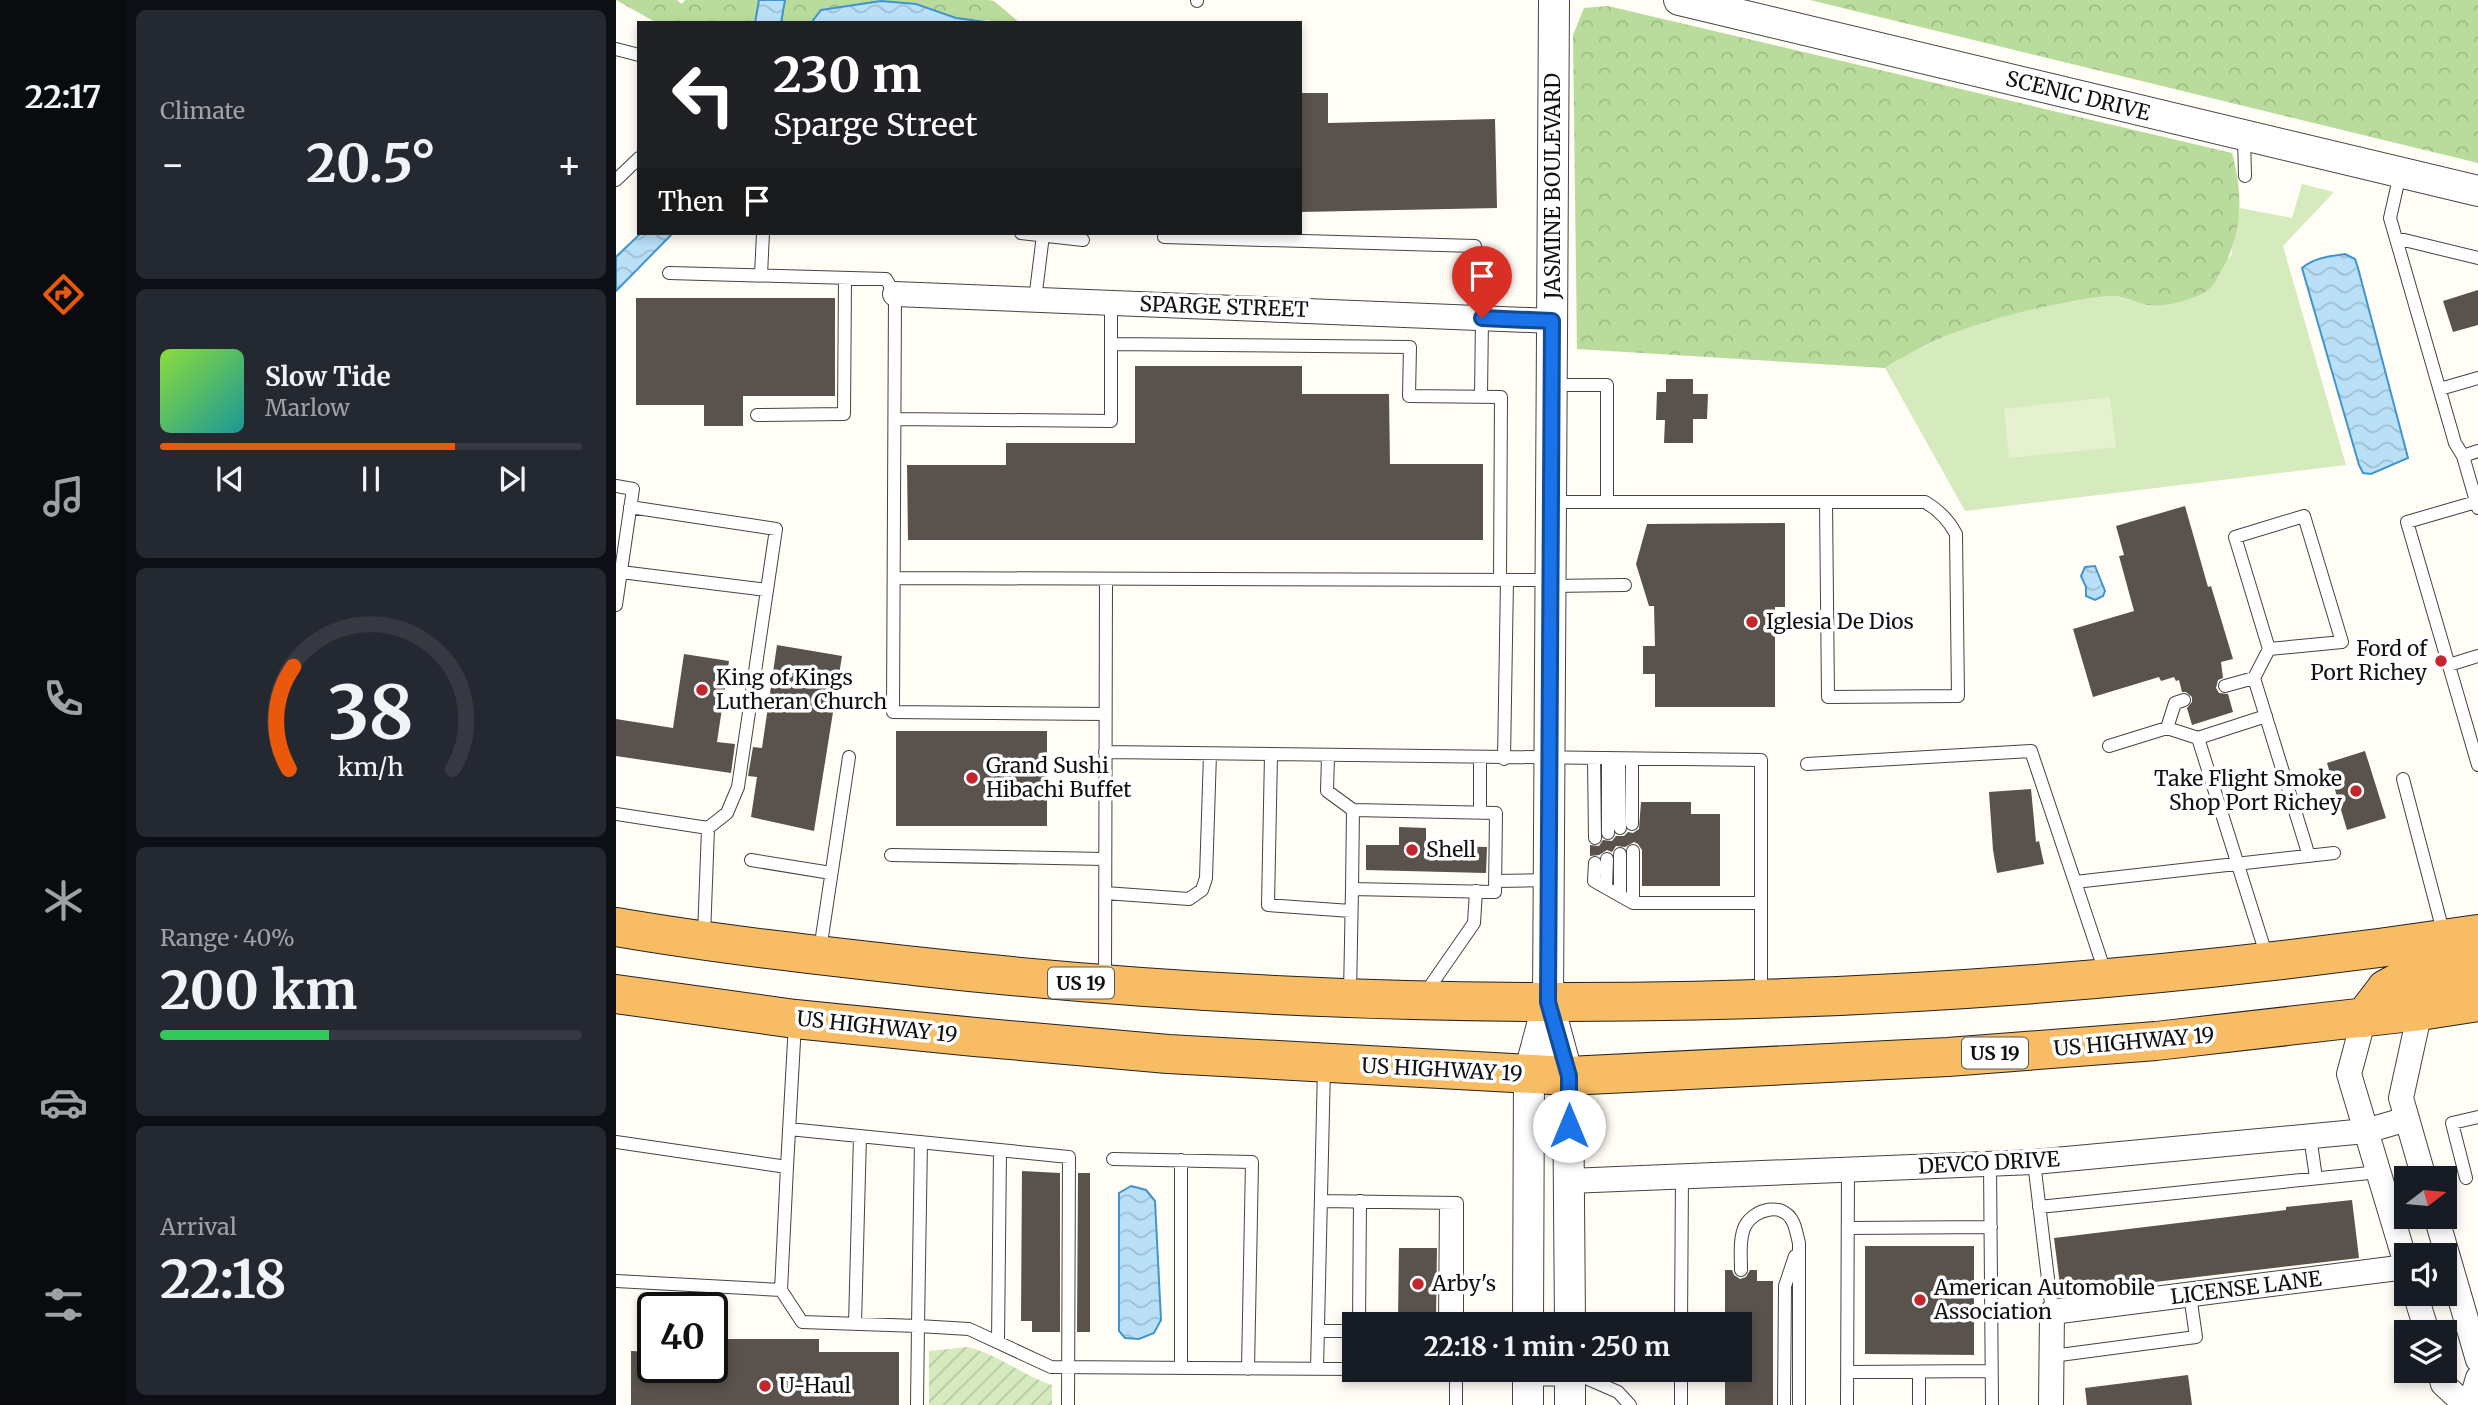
<!DOCTYPE html>
<meta charset="utf-8">
<style>
body{margin:0;font-family:Merriweather,serif;background:#242831;color:#f1f3f6;height:100vh;display:flex;flex-direction:column;font-size:26px;white-space:nowrap}
*{box-sizing:border-box;margin:0}
p{font-size:23px;color:#9ea1a6}
.icon{flex:none;width:38px;height:38px;fill:none;stroke:currentColor;stroke-width:2;stroke-linecap:round;stroke-linejoin:round}
.map{position:relative;flex:1;overflow:hidden}
.side{display:flex;flex-direction:column;gap:10px;padding:10px;background:#0d0f14;width:490px}
.side>*{flex:none}
.top-card{position:absolute;left:21px;top:21px;width:665px;height:214px;border-radius:0px;box-shadow:0 4px 10px #0003;background:#202124;color:#fff;overflow:hidden}
.needle{width:46px;rotate:74deg}
.fabs{position:absolute;left:1778px;top:1166px;display:grid;gap:14px}
.fabs a{display:grid;place-items:center;width:63px;height:63px;border-radius:0px;background:#171b24;box-shadow:0 4px 10px #0003;font-size:35px}
.speed{position:absolute;left:21px;top:1292px;display:flex;gap:14px;font-size:35px;font-weight:700;text-align:center}
.speed>*{display:grid;place-content:center;width:91px;height:91px;border-radius:50%;background:#171b24;box-shadow:0 4px 10px #0003;line-height:1}
.speed .limit{border:4px solid #111;border-radius:10px;background:#fff;color:#111}
.pin{position:absolute;display:grid;place-items:center;width:60px;height:60px;color:#fff;margin:-72px -30px;border-radius:50% 50% 50% 0;rotate:-45deg;box-shadow:0 0 7px #0007}
.pin .icon{rotate:45deg}
.me{position:absolute;width:77px;margin:-38px;rotate:0deg;stroke-linejoin:round;filter:drop-shadow(0 0 5px #0008)}
.turn{display:flex;align-items:center;gap:24px;height:147px;padding:0 21px;font-size:32px}
.turn .icon{width:91px;height:91px;stroke-width:2.5}
.turn b{display:block;font-size:49px;line-height:60px}
.then{display:flex;align-items:center;height:66px;padding:0 21px;background:#0003;gap:14px;font-size:26px}
.big{font-size:52px;font-weight:700;line-height:1.1}
.side .widget{flex:1;display:flex;flex-direction:column;justify-content:center;gap:10px;min-width:0;padding:0 24px;border-radius:10px;background:#242831}
.side .dial{align-items:center;gap:0}
.dial svg{height:182px;overflow:visible;fill:none;stroke:#363941;stroke-width:7;stroke-linecap:round;text-anchor:middle}
.dial text{fill:#f1f3f6;stroke:none}
.song{display:flex;align-items:center;gap:21px}
.cover{width:84px;height:84px;border-radius:10px;background:linear-gradient(135deg,hsl(90 70% 55%),hsl(180 70% 35%))}
.played{height:7px;border-radius:4px;background:linear-gradient(90deg,#ea580c 70%,#363941 70%)}
.keys{display:flex;justify-content:space-around;direction:ltr}
.heat{display:flex;justify-content:space-between;align-items:center;font-size:38px;direction:ltr}
.charge{height:10px;border-radius:5px;background:linear-gradient(90deg,#34c759 40%,#363941 0)}
.trip{position:absolute;left:726px;top:1312px;width:410px;height:70px;border-radius:0px;background:#171b24;box-shadow:0 4px 10px #0003;font-weight:700;line-height:70px;text-align:center}
main{display:flex;flex:1;min-height:0}
.tab-bar{display:flex;flex-direction:column;width:126px;justify-content:space-around;align-items:center;background:#090b0e;color:#9ea1a6}
.tab-bar .icon{width:49px;height:49px}
.tab-bar .selected{color:#ea580c}
.tab-bar b{font-size:32px;color:#f1f3f6}
.map>svg:first-child{display:block}
.grass{fill:#d5ebbd}
.forest{fill:url(#forest-crowns)}
.garden{fill:url(#garden-furrows)}
.pitch{fill:#e6f2cf}
.water{fill:url(#water-waves);stroke:#3f96cf;stroke-width:2}
.building{fill:#5a524d}
.lines{fill:none;stroke-linecap:round;stroke-linejoin:round}
.service-casing{stroke:#444;stroke-width:14}
.minor-casing{stroke:#444;stroke-width:26}
.tertiary-casing{stroke:#444;stroke-width:32}
.trunk-casing{stroke:#222;stroke-width:40}
.service{stroke:#fff;stroke-width:12}
.minor{stroke:#fff;stroke-width:24}
.tertiary{stroke:#fff;stroke-width:30}
.trunk{stroke:#f7bc64;stroke-width:38}
.route-casing{stroke:#114b97;stroke-width:18}
.route{stroke:#1a73e8;stroke-width:12}
.poi-dot{fill:#c4262e;stroke:#fff;stroke-width:2.5}
.labels{text-anchor:middle;stroke-width:7;stroke-linejoin:round;paint-order:stroke}
.shield{fill:#fff;stroke:#585858;stroke-width:2}
.shield-label{font-size:19px;font-weight:bold;fill:#111}
.street-label{font-size:21px;fill:#111;stroke:#fff}
.poi-label{font-size:21px;fill:#111;stroke:#fff;text-anchor:start}
</style>
<main>
<nav class="tab-bar">
<b>22:17</b>
<svg class="icon selected" aria-label="directions" viewBox="0 0 24 24"><path d="M12 3l9 9-9 9-9-9zM9 14v-3h6M13 9l2 2-2 2"/></svg>
<svg class="icon" aria-label="music" viewBox="0 0 24 24"><path d="M9 18V5l10-2v13"/><circle cx="6" cy="18" r="3"/><circle cx="16" cy="16" r="3"/></svg>
<svg class="icon" aria-label="phone" viewBox="0 0 24 24"><path d="M5 4h4l2 5-3 2q2 4 5 5l2-3 5 2v4C11 20 4 13 5 4z"/></svg>
<svg class="icon" aria-label="climate" viewBox="0 0 24 24"><path d="M12 3v18M4 7l16 10M4 17L20 7"/></svg>
<svg class="icon" aria-label="car" viewBox="0 0 24 24"><path d="M5 17H2v-5l4-1 3-4h7l3 4 3 1v5h-3M9 17h6M6 11h13"/><circle cx="7" cy="17" r="2"/><circle cx="17" cy="17" r="2"/></svg>
<svg class="icon" aria-label="filters" viewBox="0 0 24 24"><path d="M4 7h16M4 17h16"/><circle cx="9" cy="7" r="2"/><circle cx="15" cy="17" r="2"/></svg>
</nav>
<section class="side">
<div class="widget"><p>Climate</p>
<div class="heat"><a>−</a><b class="big">20.5°</b><a>+</a></div>
</div>
<div class="widget">
<div class="song"><i class="cover"></i><div><b>Slow Tide</b><p>Marlow</p></div></div>
<div class="played"></div>
<div class="keys"><svg class="icon" aria-label="previous" viewBox="0 0 24 24"><path d="M18 5L8 12l10 7zM5 5v14"/></svg><svg class="icon" aria-label="pause" viewBox="0 0 24 24"><path d="M8 5v14M16 5v14"/></svg><svg class="icon" aria-label="next" viewBox="0 0 24 24"><path d="M6 5l10 7-10 7zM19 5v14"/></svg></div>
</div>
<div class="widget dial"><svg viewBox="0 0 100 80">
<path d="M14 69A42 42 0 1 1 86 69"/>
<path d="M14 69A42 42 0 0 1 16 24" stroke="#ea580c"/>
<text x="50" y="56" font-size="32" font-weight="700">38</text>
<text x="50" y="72" font-size="11">km/h</text>
</svg></div>
<div class="widget"><p>Range · 40%</p><b class="big">200 km</b><div class="charge"></div></div>
<div class="widget"><p>Arrival</p><b class="big">22:18</b></div>
</section>
<div class="map">
<svg width="1862" height="1405" viewBox="0 0 1862 1405">
<defs>
<pattern id="forest-crowns" width="20" height="18" patternUnits="userSpaceOnUse" patternTransform="scale(1.75)"><rect width="20" height="18" fill="#b9dc9c"/><path d="M2 6a3 3 0 1 1 6 0M12 15a3 3 0 1 1 6 0" fill="none" stroke="#9ebc85"/></pattern>
<pattern id="garden-furrows" width="10" height="10" patternUnits="userSpaceOnUse" patternTransform="scale(1.75)"><rect width="10" height="10" fill="#d5ebbd"/><path d="M-1 1l2-2M0 10L10 0M9 11l2-2" fill="none" stroke="#b6c8a1"/></pattern>
<pattern id="water-waves" width="16" height="10" patternUnits="userSpaceOnUse" patternTransform="scale(1.75)"><rect width="16" height="10" fill="#b9e0f7"/><path d="M0 5q4-4 8 0t8 0" fill="none" stroke="#9ebfd3"/></pattern>
</defs>
<rect width="100%" height="100%" fill="#fffdf5"/>
<path class="grass" d="M1686,184L1718,192L1667,246L1730,465L1349,511L1269,368L1289,355L1358,324L1413,309L1496,295L1535,306L1615,256L1624,208L1676,218Z"/>
<path class="forest" d="M0,0H61L66,4L69,0H143L139,23H41Z
M169,0H372L378,1L404,23L340,18L300,4L205,10L195,23H165Z
M1194,0H1862V163Z
M992,6L1616,153C1628,195 1627,238 1602,276C1600,280 1597,286 1593,289C1582,299 1547,308 1532,305C1519,303 1504,294 1491,296C1413,307 1336,325 1269,368L961,349L957,35L968,8Z"/>
<path class="garden" d="M351,1347C382,1354 406,1375 436,1385V1405H313V1351Z"/>
<path class="pitch" d="M1494,397L1500,447L1393,458L1388,409Z"/>
<path class="water" d="M143,0H169L165,23H139Z
M265,1L300,4L340,18L378,23H195L205,10Z
M25,233H57L0,291V257Z
M1729,254L1739,259L1742,268L1792,458L1755,474L1747,473L1743,465L1686,268C1697,258 1714,256 1729,254Z
M1479,566L1489,591L1487,596L1479,600L1470,596V587L1465,576L1469,567Z
M515,1186L530,1190L539,1201L545,1320L538,1333L523,1339L509,1338L503,1331V1193Z"/>
<path class="building" d="M684,93H712V123L879,119L881,208L684,212Z
M1862,290V325L1837,332L1827,301Z
M20,298H219V396H127V426H88V405H20Z
M519,366H686V394H773L774,464H867V540H292L291,465H390V443H519Z
M1050,379H1077V394H1092L1091,419H1077V443H1048L1049,420H1040L1041,392H1050Z
M1569,506L1592,587L1595,586L1617,659L1605,662L1607,678L1602,680L1600,688L1603,693L1612,694L1617,712L1576,725L1571,708L1576,702V697L1570,692H1566L1563,680L1560,681L1558,677L1545,681L1543,677L1477,697L1457,629L1518,611L1503,556L1508,555L1500,526Z
M1169,523V607H1159V707H1039V674H1027V646H1039L1038,606H1033L1020,564L1031,524Z
M161,645L226,656L198,831L135,817L141,777L132,776L137,747L146,748Z
M68,654L113,661L101,742L119,744L115,773L0,756V719L57,728Z
M280,731H431V826H280Z
M1749,751L1770,818L1731,830L1711,763Z
M1415,789L1420,842L1423,841L1428,864L1381,873L1377,850L1373,792Z
M1025,802H1075V814H1104V886H1026V850L1022,844L1018,842L1009,847L1000,846L996,852L991,850L983,855L974,856V845L983,846L987,840L996,841L1000,836H1008L1012,832L1017,833L1023,829Z
M783,827L810,828V846L871,847L870,873L750,870V845H783Z
M406,1171L444,1173V1332H416V1321H405Z
M462,1173H474V1332H461Z
M1736,1200L1743,1258L1445,1293L1438,1238L1670,1210V1207Z
M1249,1246H1358V1355L1249,1354Z
M783,1248H821L820,1321L782,1320Z
M1109,1270H1116L1118,1275L1124,1279L1130,1277L1134,1270H1141V1281H1157V1405H1109V1370H1124V1325H1109Z
M96,1339H203V1352H283V1405H15V1351L37,1352V1367H96Z
M1572,1375L1576,1405H1471L1469,1388Z"/>
<g class="lines">
<g class="service-casing">
<path id="service" d="M581,1V0
M0,49L23,55
M1628,136L1629,176
M1784,174L1774,218L1839,443L1847,456
M0,180L23,158
M405,233L467,240
M548,237L859,246V317
M1780,238L1862,258
M53,273L270,279L279,294L277,712L489,714
M145,275L147,233
M419,300L427,235
M495,303V344
M936,385H991V502H1210L1212,697L1342,696L1340,534C1332,519 1323,510 1309,502H1210
M1824,389L1862,378
M865,396L866,318
M141,415L228,414L229,278
M279,419L495,421V344L794,347L793,396L885,397L884,580
M0,486L17,489L0,605
M935,502H991
M1860,502L1791,522L1862,765
M1862,508L1847,456L1862,451
M1688,516L1726,642L1653,649L1619,537Z
M5,572L151,590
M278,578L935,580
M934,586L1009,585
M1653,649L1638,678L1693,856
M1833,665L1862,656
M1609,686L1638,678
M1568,700L1559,703L1551,728L1582,738
M1650,716L1582,738L1651,957
M1493,746L1551,728
M489,752L1145,760V994
M655,755L652,905L735,911
M712,756L711,791L737,810
M888,759L891,580
M978,759L979,838
M992,759V833
M1003,760L1004,828
M1016,760V824
M1191,764L1415,751L1459,882L1718,853
M1787,779L1828,935
M737,810L880,813L879,892L736,889Z
M864,813V758
M0,814L92,828L111,813L122,787L160,529L14,507
M1017,851V903
M275,855L489,859
M135,860L215,873
M979,863L978,881L1017,903H1145
M879,881L933,880
M1459,882L1490,975
M990,888L991,859
M489,893L573,899L586,890L590,878L594,754
M1004,895V854
M88,936L92,828
M204,950L233,757
M489,981L490,579
M734,994L736,889
M808,995L858,923L860,891
M173,1129L453,1157L452,1405
M1694,1136L1700,1178
M0,1142L171,1167L165,1290L186,1322L302,1326L301,1405
M305,1142L302,1326L353,1329L435,1367L738,1369
M497,1159L636,1162L632,1369
M565,1160V1368
M1418,1162L1436,1312
M1374,1164L1376,1405
M171,1167L179,1023
M1850,1178L1836,1123L1862,1117
M705,1201L841,1203V1325
M1423,1207L1763,1172
M1232,1228L1375,1227
M1125,1270C1125,1256 1123,1239 1129,1226C1138,1209 1167,1201 1177,1222C1180,1228 1181,1236 1183,1243V1405
M0,1281L165,1290
M239,1324L244,1136
M743,1325L744,1201
M829,1325L830,1203
M1065,1325L1066,1176
M702,1331H738
M382,1342L384,1150
M1436,1356L1580,1337L1574,1295
M701,1369L708,1067
M884,1370H911
M954,1371L1002,1392L1014,1405
M1231,1372L1375,1371
M840,1405V1370
M1065,1405V1370
M1168,1405L1169,1286L1179,1256
M1231,1405L1232,1170
M1303,1405V1372"/>
</g>
<g class="minor-casing">
<path id="minor" d="M279,294L936,321
M1804,1011L1785,1098L1808,1178
M1748,1018L1733,1074L1790,1264
M953,1181L1418,1162L1750,1131L1791,1119
M1820,1216L1862,1360
M1799,1293L1811,1332
M1823,1370L1827,1384L1850,1405
M1435,1405L1436,1312L1790,1267
M1854,1405L1862,1378"/>
</g>
<g class="tertiary-casing">
<path id="tertiary" d="M1063,0L1862,191
M932,1002L952,1076L954,1325
M912,1325L913,1074L932,1002L938,0
M912,1370L954,1371
M954,1370V1405
M912,1405V1370"/>
</g>
<g class="trunk-casing">
<path id="trunk" d="M0,927C99,944 199,955 298,966C817,1024 1345,1011 1862,934
M0,994L179,1019L359,1037L552,1054L952,1076L1332,1057L1540,1041L1804,1011L1862,1002
M1748,1018L1770,989L1785,981L1862,969"/>
</g>
<use href="#service" class="service"/>
<use href="#minor" class="minor"/>
<use href="#tertiary" class="tertiary"/>
<use href="#trunk" class="trunk"/>
</g>
<g class="lines">
<g class="route-casing">
<path id="route" d="M866,318L936,321L932,1002L953,1076V1126"/>
</g>
<use href="#route" class="route"/>
</g>
<g class="poi-dot">
<circle cx="1136" cy="622" r="7"/>
<circle cx="1825" cy="661" r="7"/>
<circle cx="86" cy="690" r="7"/>
<circle cx="356" cy="778" r="7"/>
<circle cx="1740" cy="791" r="7"/>
<circle cx="796" cy="850" r="7"/>
<circle cx="802" cy="1284" r="7"/>
<circle cx="1304" cy="1300" r="7"/>
<circle cx="149" cy="1386" r="7"/>
</g>
<g class="labels">
<g class="shield">
<rect x="432" y="967.5" width="66" height="31" rx="5"/>
<rect x="1346" y="1037.5" width="66" height="31" rx="5"/>
</g>
<g class="shield-label">
<text x="465" y="990">US 19</text>
<text x="1379" y="1060">US 19</text>
</g>
<g class="street-label">
<text transform="translate(1462 96) rotate(14)" y="7">SCENIC DRIVE</text>
<text transform="translate(937 186) rotate(-90)" y="7">JASMINE BOULEVARD</text>
<text transform="translate(608 307) rotate(2)" y="7">SPARGE STREET</text>
<text transform="translate(261 1027) rotate(6)" y="7">US HIGHWAY 19</text>
<text transform="translate(1518 1042) rotate(-5)" y="7">US HIGHWAY 19</text>
<text transform="translate(826 1070) rotate(3)" y="7">US HIGHWAY 19</text>
<text transform="translate(1373 1163) rotate(-3)" y="7">DEVCO DRIVE</text>
<text transform="translate(1630 1288) rotate(-7)" y="7">LICENSE LANE</text>
</g>
<g class="poi-label">
<text x="1150" y="629">Iglesia De Dios</text>
<text x="1811" y="656" text-anchor="end">Ford of<tspan x="1811" dy="24">Port Richey</tspan></text>
<text x="100" y="685">King of Kings<tspan x="100" dy="24">Lutheran Church</tspan></text>
<text x="370" y="773">Grand Sushi<tspan x="370" dy="24">Hibachi Buffet</tspan></text>
<text x="1726" y="786" text-anchor="end">Take Flight Smoke<tspan x="1726" dy="24">Shop Port Richey</tspan></text>
<text x="810" y="857">Shell</text>
<text x="816" y="1291">Arby's</text>
<text x="1318" y="1295">American Automobile<tspan x="1318" dy="24">Association</tspan></text>
<text x="163" y="1393">U-Haul</text>
</g>
</g>
</svg>
<div class="fabs">
<a><svg class="needle" viewBox="-14 -14 28 28"><path d="M0-13l5 13h-10z" fill="#e53935"/><path d="M0 13l5-13h-10z" fill="#9ea1a6"/></svg></a>
<a><svg class="icon" aria-label="sound" viewBox="0 0 24 24"><path d="M4 9h4l5-4v14l-5-4H4zM17 9q2 3 0 6"/></svg></a>
<a><svg class="icon" aria-label="layers" viewBox="0 0 24 24"><path d="M12 4l9 5-9 5-9-5zM3 14l9 5 9-5"/></svg></a>
</div>
<div class="speed"><div class="limit">40</div></div>
<div class="pin" style="left:866px;top:318px;background:#d93025"><svg class="icon" aria-label="arrive" viewBox="0 0 24 24"><path d="M6 21V4h12l-3 4 3 4H6"/></svg></div>
<svg class="me" style="left:953px;top:1126px" viewBox="-20 -20 40 40"><circle r="19" fill="#fff"/><path d="M0-13L10 11 0 6-10 11z" fill="#1a73e8"/></svg>
<div class="trip">22:18 · 1 min · 250 m</div>
<div class="top-card">
<div class="turn"><svg class="icon" aria-label="left" viewBox="0 0 24 24"><path d="M17 20v-9H6M10 6l-5 5 5 5"/></svg><div><b>230 m</b>Sparge Street</div></div>
<div class="then">Then<svg class="icon" aria-label="arrive" viewBox="0 0 24 24"><path d="M6 21V4h12l-3 4 3 4H6"/></svg></div>
</div>
</div>
</main>
